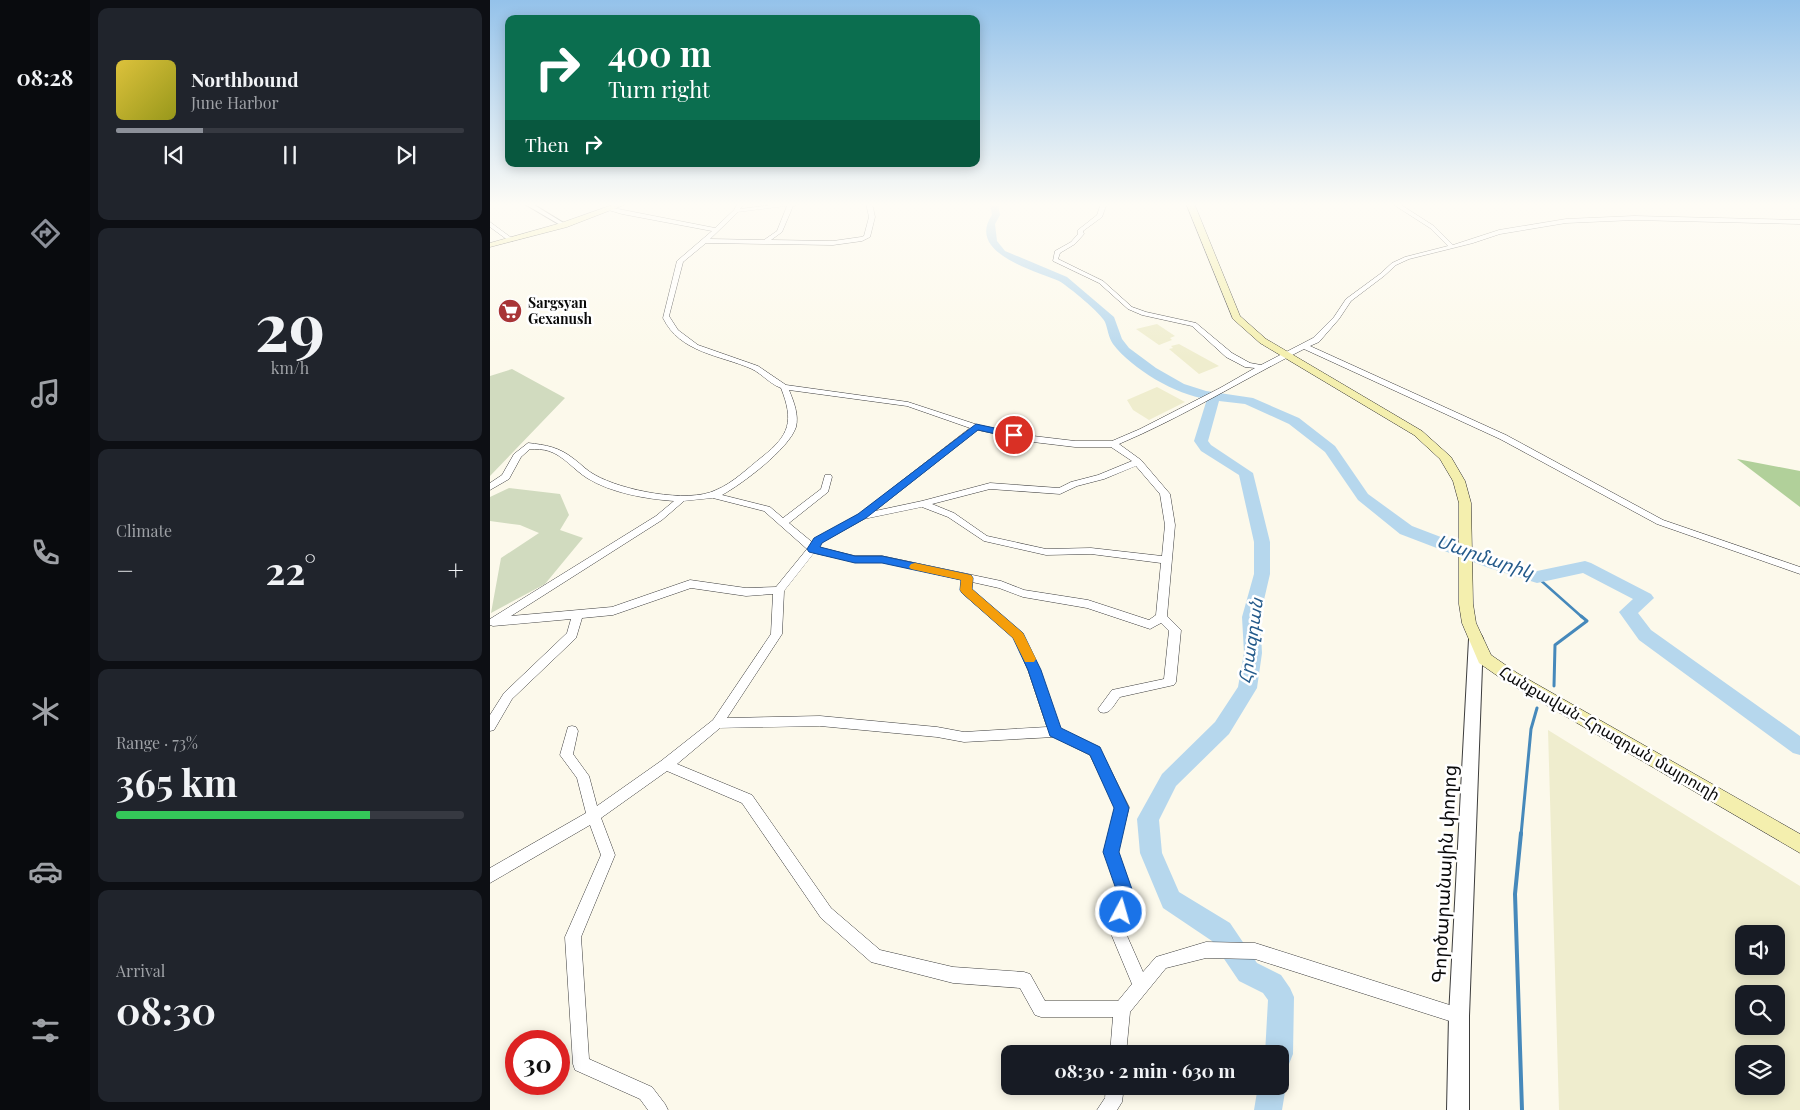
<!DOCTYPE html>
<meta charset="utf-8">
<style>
body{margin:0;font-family:"Playfair Display","Noto Sans Armenian",serif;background:#20242c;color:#f1f3f6;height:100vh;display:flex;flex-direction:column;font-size:19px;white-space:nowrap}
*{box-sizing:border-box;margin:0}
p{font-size:16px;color:#9ea1a6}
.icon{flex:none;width:28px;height:28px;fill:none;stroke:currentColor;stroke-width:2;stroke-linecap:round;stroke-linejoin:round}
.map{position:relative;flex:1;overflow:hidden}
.side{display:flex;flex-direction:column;gap:8px;padding:8px;background:#0d0f14;width:400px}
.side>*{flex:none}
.banner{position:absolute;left:15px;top:15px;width:475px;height:152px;border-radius:10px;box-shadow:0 2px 12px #0003;background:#0b6e4f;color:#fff;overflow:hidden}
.tools{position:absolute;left:1245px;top:925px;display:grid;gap:10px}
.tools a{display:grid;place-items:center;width:50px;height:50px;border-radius:10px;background:#171b24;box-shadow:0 2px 12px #0003;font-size:25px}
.speed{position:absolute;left:15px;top:1030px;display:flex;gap:10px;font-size:25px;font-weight:700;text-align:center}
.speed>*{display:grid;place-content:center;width:65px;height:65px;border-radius:50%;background:#171b24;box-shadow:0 2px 12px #0003;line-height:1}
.speed .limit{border:8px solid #d22;background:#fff;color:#111}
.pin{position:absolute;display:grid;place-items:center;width:42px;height:42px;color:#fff;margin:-21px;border:2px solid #fff;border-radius:50%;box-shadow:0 1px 5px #0007}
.me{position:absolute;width:55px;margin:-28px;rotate:6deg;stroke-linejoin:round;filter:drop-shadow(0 0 4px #0008)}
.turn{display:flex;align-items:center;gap:18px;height:105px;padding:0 20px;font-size:22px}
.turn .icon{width:65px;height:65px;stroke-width:2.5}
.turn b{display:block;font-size:35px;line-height:42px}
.then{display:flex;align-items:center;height:48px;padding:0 20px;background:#0003;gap:10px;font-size:19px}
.big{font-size:38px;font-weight:700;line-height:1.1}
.side .tile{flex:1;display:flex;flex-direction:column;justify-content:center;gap:8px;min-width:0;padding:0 18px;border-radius:10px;background:#20242c}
.side .dial{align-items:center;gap:0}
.dial b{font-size:65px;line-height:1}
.song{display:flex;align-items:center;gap:15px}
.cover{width:60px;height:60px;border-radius:8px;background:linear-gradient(135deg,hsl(50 70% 55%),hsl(60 70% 35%))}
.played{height:5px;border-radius:2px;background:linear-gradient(90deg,#8c9099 25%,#363941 25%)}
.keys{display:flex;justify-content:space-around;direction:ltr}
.heat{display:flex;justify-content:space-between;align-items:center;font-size:28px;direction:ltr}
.charge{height:8px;border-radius:4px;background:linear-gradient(90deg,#34c759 73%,#363941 0)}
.trip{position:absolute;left:511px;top:1045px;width:288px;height:50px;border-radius:10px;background:#171b24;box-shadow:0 2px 12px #0003;font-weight:700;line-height:50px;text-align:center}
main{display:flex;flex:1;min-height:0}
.tabs{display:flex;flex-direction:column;width:90px;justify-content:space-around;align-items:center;background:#090b0e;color:#9ea1a6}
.tabs .icon{width:35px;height:35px}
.tabs .active{color:#8c9099}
.tabs b{font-size:22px;color:#f1f3f6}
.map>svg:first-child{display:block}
.farmland{fill:#efedce;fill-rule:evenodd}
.forest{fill:#b1d09a}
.cemetery{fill:#d1dbbf}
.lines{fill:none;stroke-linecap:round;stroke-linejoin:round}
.stream-far2{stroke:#4689bb;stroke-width:2.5}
.stream-far1{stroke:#4689bb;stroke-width:3}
.stream{stroke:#4689bb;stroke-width:4}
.river{fill:#b6d7ed;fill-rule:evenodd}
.minor-casing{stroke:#3d3d3d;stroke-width:1}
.tertiary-casing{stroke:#3d3d3d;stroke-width:2}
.secondary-casing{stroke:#2c2c2c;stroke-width:1}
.minor{fill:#fff;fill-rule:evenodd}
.tertiary{fill:#fff;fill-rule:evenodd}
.secondary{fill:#f4efae;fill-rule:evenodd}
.route{fill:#1a73e8;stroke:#114b97}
.slow{fill:#f59e0b}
.labels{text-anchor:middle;stroke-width:5;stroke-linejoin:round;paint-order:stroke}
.far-poi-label{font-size:14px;font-weight:bold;fill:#0a0a0a;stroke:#fff;text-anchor:start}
.street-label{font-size:16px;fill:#0a0a0a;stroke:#fff}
.water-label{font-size:18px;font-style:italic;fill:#255b8b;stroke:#fff}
.near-street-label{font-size:19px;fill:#0a0a0a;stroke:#fff}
</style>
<main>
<nav class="tabs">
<b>08:28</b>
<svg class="icon active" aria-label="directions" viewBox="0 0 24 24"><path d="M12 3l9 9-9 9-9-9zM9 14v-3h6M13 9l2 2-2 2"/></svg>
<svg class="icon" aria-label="music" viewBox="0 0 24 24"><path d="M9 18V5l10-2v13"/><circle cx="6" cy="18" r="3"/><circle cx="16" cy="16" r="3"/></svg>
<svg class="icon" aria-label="phone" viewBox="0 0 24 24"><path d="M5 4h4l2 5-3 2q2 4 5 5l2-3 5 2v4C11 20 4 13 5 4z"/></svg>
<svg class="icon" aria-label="climate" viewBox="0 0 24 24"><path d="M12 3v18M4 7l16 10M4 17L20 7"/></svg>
<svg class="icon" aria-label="car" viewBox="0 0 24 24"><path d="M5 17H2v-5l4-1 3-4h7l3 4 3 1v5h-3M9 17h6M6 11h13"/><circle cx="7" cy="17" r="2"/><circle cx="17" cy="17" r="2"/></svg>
<svg class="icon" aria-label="filters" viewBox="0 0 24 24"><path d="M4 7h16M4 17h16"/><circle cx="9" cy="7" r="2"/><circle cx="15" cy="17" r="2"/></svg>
</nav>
<section class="side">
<div class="tile">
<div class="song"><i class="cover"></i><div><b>Northbound</b><p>June Harbor</p></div></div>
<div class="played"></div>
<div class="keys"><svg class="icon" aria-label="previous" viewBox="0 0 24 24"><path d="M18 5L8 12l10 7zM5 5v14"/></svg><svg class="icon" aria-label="pause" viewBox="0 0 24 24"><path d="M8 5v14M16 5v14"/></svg><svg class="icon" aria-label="next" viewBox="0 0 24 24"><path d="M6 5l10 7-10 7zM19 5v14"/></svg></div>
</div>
<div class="tile dial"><b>29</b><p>km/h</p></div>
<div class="tile"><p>Climate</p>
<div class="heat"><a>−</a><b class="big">22°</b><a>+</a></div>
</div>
<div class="tile"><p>Range · 73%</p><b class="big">365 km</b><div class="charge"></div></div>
<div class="tile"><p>Arrival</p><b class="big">08:30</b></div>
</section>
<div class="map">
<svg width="1310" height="1110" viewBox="0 0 1310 1110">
<rect width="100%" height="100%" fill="#fcf9eb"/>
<path class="farmland" d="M667,324L685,336L680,338L682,340L669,345L646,329Z
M689,344L729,366L709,374L679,349L683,348L681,346Z
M667,387L695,402L659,420L643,410L637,400Z
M1058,730L1310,886V1110H1069ZM1254,934H1286V966H1254ZM1254,994H1286V1026H1254ZM1254,1054H1286V1086H1254Z"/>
<path class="forest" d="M1247,459L1310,471V507Z"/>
<path class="cemetery" d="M22,369L75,398L0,476V376Z
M19,488L70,494L79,515L70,530L93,538L55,584L1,613L11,558L49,533L30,525L0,521V497Z"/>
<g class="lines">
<path class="stream-far2" d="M1047,577L1092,617"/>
<path class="stream-far1" d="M1064,686L1065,645L1097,621L1091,616
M1031,835L1041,729L1047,708"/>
<path class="stream" d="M1031,833L1025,894L1032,1110"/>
<path class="river" d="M500,203H508L510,215L505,224L507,241L515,251L577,277L624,317L632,339L639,348L666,368L694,384L716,391L763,398L809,418L845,446L878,494L922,526L1011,560L1047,571L1095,561L1101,563L1161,594L1164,598L1148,613L1161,630L1310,736V755L1303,753L1149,640L1129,612L1143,599L1093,573L1047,583L999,568L910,534L868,500L835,452L799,424L755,404L729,401L718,441L721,445L763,473L780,542V574L770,617L772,653L767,688L739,734L686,786L669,820L672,853L689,892L740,923L767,963L791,975L800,988L804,997L803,1054L799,1064L790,1067V1054H775L778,1000L773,993L749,981L722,941L673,908L650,853L647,819L672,774L725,722L748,687L754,653L752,617L764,574V542L749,475L711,451L704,441L717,399C686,395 642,369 623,344C618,337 618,329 615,322C611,313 579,287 569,281C544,270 476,253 502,215Z
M790,1075L796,1086L792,1110H764L768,1086H790Z"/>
<g class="minor-casing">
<path id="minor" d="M248,203H254L250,209L297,203H314L303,206L292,232L281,240L343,241L371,237L374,236L379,217L376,203H382L385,217L380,237L372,241L343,245L216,243L193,262L179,316L188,330L208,345L268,366L296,385L418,402L488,425L543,436L585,441H622L650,429L730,388L765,368L755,367L736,357L702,326L652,315L638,309L609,283L563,261L565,251L581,242L588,234V230L607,215L611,203H617L612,217L593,231L594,234L585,244L570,253L568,259L613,281L642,307L656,312L706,323L742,353L760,363L771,365L823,338L844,317L856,299L890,274L902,263L915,257L958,246L940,228L901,203H908L944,226L963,245L1009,230L1076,219L1144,216L1310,220V224L1144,220L1076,223L1010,234L983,243L919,259L906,265L894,276L861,301L849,319L829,342L820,346L1016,435L1173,520L1310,567V574L1167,524L1010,439L814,349C752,380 693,417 629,444L651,460L680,494L685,525L677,616L691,630L686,682L684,685L630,697C624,704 620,716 610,712L608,709L622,690L674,679L679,631L671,623L660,629L597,608L533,597L509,588L482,582L481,589L532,633L550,670L570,729L609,747L639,807L628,851L643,895L634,929L653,972L666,957L716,942L765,943L969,1008L975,1010L977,1016L975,1022L969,1024L765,959L716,958L676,968L640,1012L636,1054H620L623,1017H551L545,1015L530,988L463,983L381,962L331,918L252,803L177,771L111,818L125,855L91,937L99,1059L162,1087L175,1104L178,1110H158L150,1099L85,1070L83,1064L75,937L111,855L100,825L0,883V868L96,813L87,778L70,755L78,727L82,726L86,727L88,731L83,754L99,776L107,806L171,761L223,720L281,634L283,594L256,596L201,588L123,615L92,618L86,638L22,699L4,730L0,731V715L14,693L77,633L81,619L3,626L0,625V619L166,516L184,501C156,499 121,493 97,478C84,470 74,456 59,451C53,449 46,449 40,449L31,457L19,479L0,490V483L12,475L24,454L38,443C56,445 69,447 84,459C91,464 97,471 105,475C131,490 198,504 226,490C243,483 258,468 272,457C300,435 304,421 291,388C280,384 272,374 262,369C230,355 190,353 173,318L187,261L222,231L132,214L115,209L118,207L225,228L244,210ZM297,206L287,231L274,240L220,239L248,212ZM299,390L417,406L480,428L369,514L325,539L322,542L299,523L338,492L342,477L341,475H335L331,489L293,518L280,507L232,495C252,484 299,449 306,427C309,415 304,402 299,390ZM488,430L543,442L585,447H621L642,461L608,475L581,482L569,488L500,483L432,501L385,511ZM646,466L670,494L675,525L672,556L601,548L556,549L497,536L464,513L442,504L500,489L570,494L587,486L614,479ZM223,498L274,511L317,549L286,587L256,588L200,580L122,607L21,616L172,520L194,501ZM432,507L458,517L494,541L556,555L601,554L671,563L666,615L659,620L598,600L534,590L511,581L392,556H365L328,547L331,543L374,519ZM324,553L365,562H392L472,580L471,590L472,593L524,638L538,670L557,727L474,732L447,727L330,716L237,718L292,634L294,591ZM330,726L447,737L474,742L564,737L600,755L625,807L614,851L629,895L619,929L642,984L628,1001H555L540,974L534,972L463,967L390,950L341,908L262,795L187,764L230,728Z
M0,222L23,239V241H19L0,227Z
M616,1086H634L632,1102L627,1110H607L615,1098Z"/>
</g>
<g class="tertiary-casing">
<path id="tertiary" d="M33,203H41L77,225L72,226Z
M986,634L991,635L993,639L979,1016V1110H957L959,1016L979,639L981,635Z"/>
</g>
<g class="secondary-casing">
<path id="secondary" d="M128,203H139L77,227L0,247V243L71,223Z
M696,203H704L750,316L776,339L932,431L961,457L975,481L981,503L983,604L986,623L1001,655L1027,673L1310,834V853L1015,681L989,663L972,623L969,604V503L963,481L950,459L924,435L770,343L743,319Z"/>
</g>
<use href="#minor" class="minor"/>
<use href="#tertiary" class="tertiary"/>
<use href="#secondary" class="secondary"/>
</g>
<linearGradient id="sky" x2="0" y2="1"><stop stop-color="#94c2ea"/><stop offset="0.57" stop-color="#fefcf6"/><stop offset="1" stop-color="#fefcf6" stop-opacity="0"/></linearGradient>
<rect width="1310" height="359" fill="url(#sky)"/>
<path class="route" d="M486,424L528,433L529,435L524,438L488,430L376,518L332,543L330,547L365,556H392L481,575L483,578L482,589L533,633L551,670L571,728L610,747L639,808L629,852L644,895L637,918L631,920L625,918L623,912L628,895L613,852L624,808L600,755L560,736L538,670L523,638L472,593L470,590L471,580L392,563H365L319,552L317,549L324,538L368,514Z"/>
<path class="slow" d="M425,563L481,575L483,578L482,589L533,633L546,659L544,662H535L523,638L472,593L470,590L471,580L421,569L419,567L421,564Z"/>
<defs>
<g id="supermarket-disc" transform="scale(1.25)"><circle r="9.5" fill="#a83537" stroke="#fff"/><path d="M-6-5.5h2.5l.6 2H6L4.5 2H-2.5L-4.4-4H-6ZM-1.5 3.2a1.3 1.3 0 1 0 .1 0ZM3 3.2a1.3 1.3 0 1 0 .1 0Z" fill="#fff"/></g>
</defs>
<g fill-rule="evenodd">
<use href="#supermarket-disc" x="20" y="311"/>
</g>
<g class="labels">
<g class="far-poi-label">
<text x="38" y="308">Sargsyan<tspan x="38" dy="16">Gexanush</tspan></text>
</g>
<g class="street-label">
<text transform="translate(1120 733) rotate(30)" y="6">Հանքավան-Հրազդան մայրուղի</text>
</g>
<g class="water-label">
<text transform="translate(995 557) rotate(19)" y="6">Մարմարիկ</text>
<text transform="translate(761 641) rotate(-82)" y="6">Հրազդան</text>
</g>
<g class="near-street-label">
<text transform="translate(954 874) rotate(-87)" y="7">Գործարանային փողոց</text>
</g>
</g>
</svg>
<div class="tools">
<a><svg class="icon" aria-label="sound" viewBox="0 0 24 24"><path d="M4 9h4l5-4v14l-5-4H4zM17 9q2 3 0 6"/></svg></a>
<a><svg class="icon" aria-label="search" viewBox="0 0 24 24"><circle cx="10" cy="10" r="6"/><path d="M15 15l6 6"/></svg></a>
<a><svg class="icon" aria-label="layers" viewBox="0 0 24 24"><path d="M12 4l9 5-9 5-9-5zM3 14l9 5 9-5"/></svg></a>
</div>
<div class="speed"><div class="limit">30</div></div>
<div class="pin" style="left:524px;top:435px;background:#d93025"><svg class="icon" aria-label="arrive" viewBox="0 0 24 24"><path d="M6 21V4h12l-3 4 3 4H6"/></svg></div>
<svg class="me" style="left:631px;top:912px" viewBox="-20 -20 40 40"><circle r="17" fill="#1a73e8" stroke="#fff" stroke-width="3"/><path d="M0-11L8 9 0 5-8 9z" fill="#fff"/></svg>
<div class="trip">08:30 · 2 min · 630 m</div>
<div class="banner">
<div class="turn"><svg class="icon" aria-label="right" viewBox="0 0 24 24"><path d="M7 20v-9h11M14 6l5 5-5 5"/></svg><div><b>400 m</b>Turn right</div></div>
<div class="then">Then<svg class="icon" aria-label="right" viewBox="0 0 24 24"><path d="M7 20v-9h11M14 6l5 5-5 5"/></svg></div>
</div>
</div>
</main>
